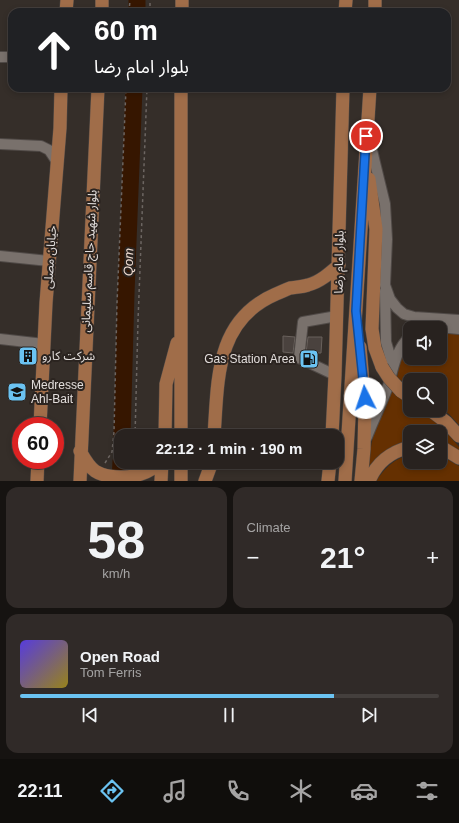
<!DOCTYPE html>
<meta charset="utf-8">
<style>
body{margin:0;font-family:Arial,"Noto Sans Arabic",sans-serif;background:#302a28;color:#f1f3f6;height:100vh;display:flex;flex-direction:column;font-size:15px;white-space:nowrap}
*{box-sizing:border-box;margin:0}
p{font-size:13px;color:#a5a4a4}
.icon{flex:none;width:22px;height:22px;fill:none;stroke:currentColor;stroke-width:2;stroke-linecap:round;stroke-linejoin:round}
.map{position:relative;height:481px;overflow:hidden}
.details{display:flex;flex-direction:column;gap:6px;padding:6px;background:#161311;flex:1}
.details>*{flex:none}
.guide{position:absolute;left:8px;top:8px;width:443px;height:84px;border-radius:12px;box-shadow:0 2px 6px #0003,0 0 0 1px #443f3d;background:#202124;color:#fff;overflow:hidden}
.tools{position:absolute;left:403px;top:321px;display:grid;gap:8px}
.tools a{display:grid;place-items:center;width:44px;height:44px;border-radius:8px;background:#28221f;box-shadow:0 2px 6px #0003,0 0 0 1px #443f3d;font-size:20px}
.speed{position:absolute;left:12px;top:417px;display:flex;gap:8px;font-size:20px;font-weight:700;text-align:center}
.speed>*{display:grid;place-content:center;width:52px;height:52px;border-radius:50%;background:#28221f;box-shadow:0 2px 6px #0003,0 0 0 1px #443f3d;line-height:1}
.speed .limit{border:6px solid #d22;background:#fff;color:#111}
.pin{position:absolute;display:grid;place-items:center;width:34px;height:34px;color:#fff;margin:-17px;border:2px solid #fff;border-radius:50%;box-shadow:0 1px 4px #0007}
.me{position:absolute;width:44px;margin:-22px;rotate:356deg;stroke-linejoin:round;filter:drop-shadow(0 0 3px #0008)}
.turn{display:flex;align-items:center;gap:14px;height:84px;padding:0 20px;font-size:18px}
.turn .icon{width:52px;height:52px;stroke-width:2.5}
.turn b{display:block;font-size:28px;line-height:34px}
.big{font-size:30px;font-weight:700;line-height:1.1}
.details .widget{flex:1;display:flex;flex-direction:column;justify-content:center;gap:6px;min-width:0;padding:0 14px;border-radius:12px;background:#302a28}
.details .dial{align-items:center;gap:0}
.dial b{font-size:52px;line-height:1}
.song{display:flex;align-items:center;gap:12px}
.cover{width:48px;height:48px;border-radius:6px;background:linear-gradient(135deg,hsl(250 70% 55%),hsl(50 70% 35%))}
.played{height:4px;border-radius:2px;background:linear-gradient(90deg,#6bc3f2 75%,#443f3d 75%)}
.keys{display:flex;justify-content:space-around;direction:ltr}
.heat{display:flex;justify-content:space-between;align-items:center;font-size:22px;direction:ltr}
.details .tiles{flex:1;display:grid;gap:6px;grid-template-columns:1fr 1fr}
.widget:last-child{grid-column:span 2}
.trip{position:absolute;left:114px;top:429px;width:230px;height:40px;border-radius:12px;background:#28221f;box-shadow:0 2px 6px #0003,0 0 0 1px #443f3d;font-weight:700;line-height:40px;text-align:center}
.tabs{display:flex;height:64px;justify-content:space-around;align-items:center;background:#100e0c;color:#a5a4a4}
.tabs .icon{width:28px;height:28px}
.tabs .current{color:#6bc3f2}
.tabs b{font-size:18px;color:#f1f3f6}
.map>svg:first-child{display:block}
.green{fill:#653001}
.lines{fill:none;stroke-linecap:round;stroke-linejoin:round}
.river{stroke:#361600;stroke-width:17}
.building{fill:#4a423e;stroke:#69615c}
.minor-casing{stroke:#504a47;stroke-width:12}
.major-casing{stroke:#504a47;stroke-width:14}
.path{stroke:#6d6662;stroke-width:1.5;stroke-dasharray:3 3;stroke-linecap:butt}
.minor{stroke:#79716c;stroke-width:10}
.major{stroke:#a06d49;stroke-width:13}
.major-bridge-casing{stroke:#504a47;stroke-width:14;stroke-linecap:butt}
.major-bridge{stroke:#a06d49;stroke-width:13}
.route-casing{stroke:#114b97;stroke-width:10}
.route{stroke:#1a73e8;stroke-width:7}
.labels{text-anchor:middle;stroke-width:4;stroke-linejoin:round;paint-order:stroke}
.street-label{font-size:12px;fill:#e3dedc;stroke:#2b2420}
.poi-label{font-size:12px;fill:#e3dedc;stroke:#2b2420;text-anchor:start}
.water-label{font-size:13px;font-style:italic;fill:#f3dfd4;stroke:#2b2420}
</style>
<div class="map">
<svg width="459" height="481" viewBox="0 0 459 481">
<rect width="100%" height="100%" fill="#352e29"/>
<path class="green" d="M440,332L459,334V425L449,414L440,408V380H410V388L397,377L402,353L410,343V358H440Z
M392,391L410,406V410C428,410 448,433 459,447V452L440,443V432H410V442L378,458L367,470L373,436Z
M410,454V462H440V455L459,466V481H376C387,466 393,460 410,454Z"/>
<g class="lines">
<path class="river" d="M137,12V0
M122,436L126,293L134,88
M120,481L121,461"/>
</g>
<path class="building" d="M283,336L295,337L293,353L283,352Z
M308,337H322L321,353H306Z
M24,350H34L32,361L24,362Z"/>
<g class="lines">
<g class="minor-casing">
<path id="minor" d="M0,57H12
M369,138L385,204L387,239L385,285L390,299L397,308L404,314L414,317L459,320
M0,144L41,146L49,150L57,162
M0,256L49,261
M385,291L386,342L393,366
M428,328L439,327L459,329
M0,339L44,344
M335,375L299,358L303,322L337,316
M367,437C373,421 381,405 387,389C394,369 394,352 410,336"/>
</g>
<g class="major-casing">
<path id="major" d="M66,12L67,0
M102,12V0
M182,12V0
M345,12L346,0
M375,12V0
M181,88V436
M369,179L376,229L372,329L375,348L382,367
M360,347L365,406L364,449L361,481
M401,391L410,397
M430,410L446,422L459,436
M40,426L46,303L60,128L61,88
M165,436L166,384L177,343
M214,436C218,380 215,320 276,294C281,292 285,290 290,288C296,287 302,287 308,285C320,282 330,273 339,265
M332,436L335,375L343,88
M440,448L446,450L459,458
M80,451C84,458 88,466 95,471C110,481 148,479 158,462
M37,481L38,460
M80,481L98,88
M161,481L162,462
M181,481V462
M205,481L212,462
M328,481L330,462
M345,481L370,88
M369,481C377,462 390,452 410,447"/>
</g>
<path class="path" d="M129,12L130,0
M150,12V0
M135,436L138,321L147,88
M105,463L112,452L114,432L117,303L126,88"/>
<use href="#minor" class="minor"/>
<use href="#major" class="major"/>
<g class="major-bridge-casing">
<path id="major-bridge" d="M382,367L389,378L401,391"/>
</g>
<use href="#major-bridge" class="major-bridge"/>
</g>
<g class="lines">
<g class="route-casing">
<path id="route" d="M365,398L356,311L366,136"/>
</g>
<use href="#route" class="route"/>
</g>
<defs>
<g id="building-square" transform="scale(1)"><rect x="-9" y="-9" width="18" height="18" rx="4" fill="#6bc3f2" stroke="#2b2420"/><path d="M-4-6H4V6H1V3H-1V6H-4ZM-2.5-4.3h1.7v1.8h-1.7ZM.8-4.3h1.7v1.8H.8ZM-2.5-1h1.7V.8h-1.7ZM.8-1h1.7V.8H.8Z" fill="#111"/></g>
<g id="fuel-square" transform="scale(1)"><rect x="-9" y="-9" width="18" height="18" rx="4" fill="#6bc3f2" stroke="#2b2420"/><path d="M-5.5-6h7V0h2V4h1.3V-2.5L3-4.5l.8-.8L6-3V5H2.5V1h-1V6h-7ZM-4.2-4.7v3.2H.2V-4.7Z" fill="#111"/></g>
<g id="school-square" transform="scale(1)"><rect x="-9" y="-9" width="18" height="18" rx="4" fill="#6bc3f2" stroke="#2b2420"/><path d="M0-5L7-2L0 1L-7-2ZM-4 1L0 2.5L4 1V4Q0 6-4 4Z" fill="#111"/></g>
</defs>
<g fill-rule="evenodd">
<use href="#building-square" x="28" y="356"/>
<use href="#fuel-square" x="309" y="359"/>
<use href="#school-square" x="17" y="392"/>
</g>
<g class="labels">
<g class="street-label">
<text transform="translate(50 257) rotate(-86)" y="4">خیابان مصلی</text>
<text transform="translate(89 261) rotate(-87)" y="4">بلوار شهید حاج قاسم سلیمانی</text>
<text transform="translate(339 262) rotate(-89)" y="4">بلوار امام رضا</text>
</g>
<g class="poi-label">
<text x="42" y="360">شرکت کارو</text>
<text x="295" y="363" text-anchor="end">Gas Station Area</text>
<text x="31" y="389">Medresse<tspan x="31" dy="14">Ahl-Bait</tspan></text>
</g>
<g class="water-label">
<text transform="translate(128 262) rotate(-88)" y="5">Qom</text>
</g>
</g>
</svg>
<div class="tools">
<a><svg class="icon" aria-label="sound" viewBox="0 0 24 24"><path d="M4 9h4l5-4v14l-5-4H4zM17 9q2 3 0 6"/></svg></a>
<a><svg class="icon" aria-label="search" viewBox="0 0 24 24"><circle cx="10" cy="10" r="6"/><path d="M15 15l6 6"/></svg></a>
<a><svg class="icon" aria-label="layers" viewBox="0 0 24 24"><path d="M12 4l9 5-9 5-9-5zM3 14l9 5 9-5"/></svg></a>
</div>
<div class="speed"><div class="limit">60</div></div>
<div class="pin" style="left:366px;top:136px;background:#d93025"><svg class="icon" aria-label="arrive" viewBox="0 0 24 24"><path d="M6 21V4h12l-3 4 3 4H6"/></svg></div>
<svg class="me" style="left:365px;top:398px" viewBox="-20 -20 40 40"><circle r="19" fill="#fff"/><path d="M0-13L10 11 0 6-10 11z" fill="#1a73e8"/></svg>
<div class="trip">22:12 · 1 min · 190 m</div>
<div class="guide">
<div class="turn"><svg class="icon" aria-label="ahead" viewBox="0 0 24 24"><path d="M12 20V5M6 11l6-6 6 6"/></svg><div><b>60 m</b>بلوار امام رضا</div></div>
</div>
</div>
<section class="details">
<div class="tiles">
<div class="widget dial"><b>58</b><p>km/h</p></div>
<div class="widget"><p>Climate</p>
<div class="heat"><a>−</a><b class="big">21°</b><a>+</a></div>
</div>
<div class="widget">
<div class="song"><i class="cover"></i><div><b>Open Road</b><p>Tom Ferris</p></div></div>
<div class="played"></div>
<div class="keys"><svg class="icon" aria-label="previous" viewBox="0 0 24 24"><path d="M18 5L8 12l10 7zM5 5v14"/></svg><svg class="icon" aria-label="pause" viewBox="0 0 24 24"><path d="M8 5v14M16 5v14"/></svg><svg class="icon" aria-label="next" viewBox="0 0 24 24"><path d="M6 5l10 7-10 7zM19 5v14"/></svg></div>
</div>
</div>
</section>
<nav class="tabs">
<b>22:11</b>
<svg class="icon current" aria-label="directions" viewBox="0 0 24 24"><path d="M12 3l9 9-9 9-9-9zM9 14v-3h6M13 9l2 2-2 2"/></svg>
<svg class="icon" aria-label="music" viewBox="0 0 24 24"><path d="M9 18V5l10-2v13"/><circle cx="6" cy="18" r="3"/><circle cx="16" cy="16" r="3"/></svg>
<svg class="icon" aria-label="phone" viewBox="0 0 24 24"><path d="M5 4h4l2 5-3 2q2 4 5 5l2-3 5 2v4C11 20 4 13 5 4z"/></svg>
<svg class="icon" aria-label="climate" viewBox="0 0 24 24"><path d="M12 3v18M4 7l16 10M4 17L20 7"/></svg>
<svg class="icon" aria-label="car" viewBox="0 0 24 24"><path d="M5 17H2v-5l4-1 3-4h7l3 4 3 1v5h-3M9 17h6M6 11h13"/><circle cx="7" cy="17" r="2"/><circle cx="17" cy="17" r="2"/></svg>
<svg class="icon" aria-label="filters" viewBox="0 0 24 24"><path d="M4 7h16M4 17h16"/><circle cx="9" cy="7" r="2"/><circle cx="15" cy="17" r="2"/></svg>
</nav>
